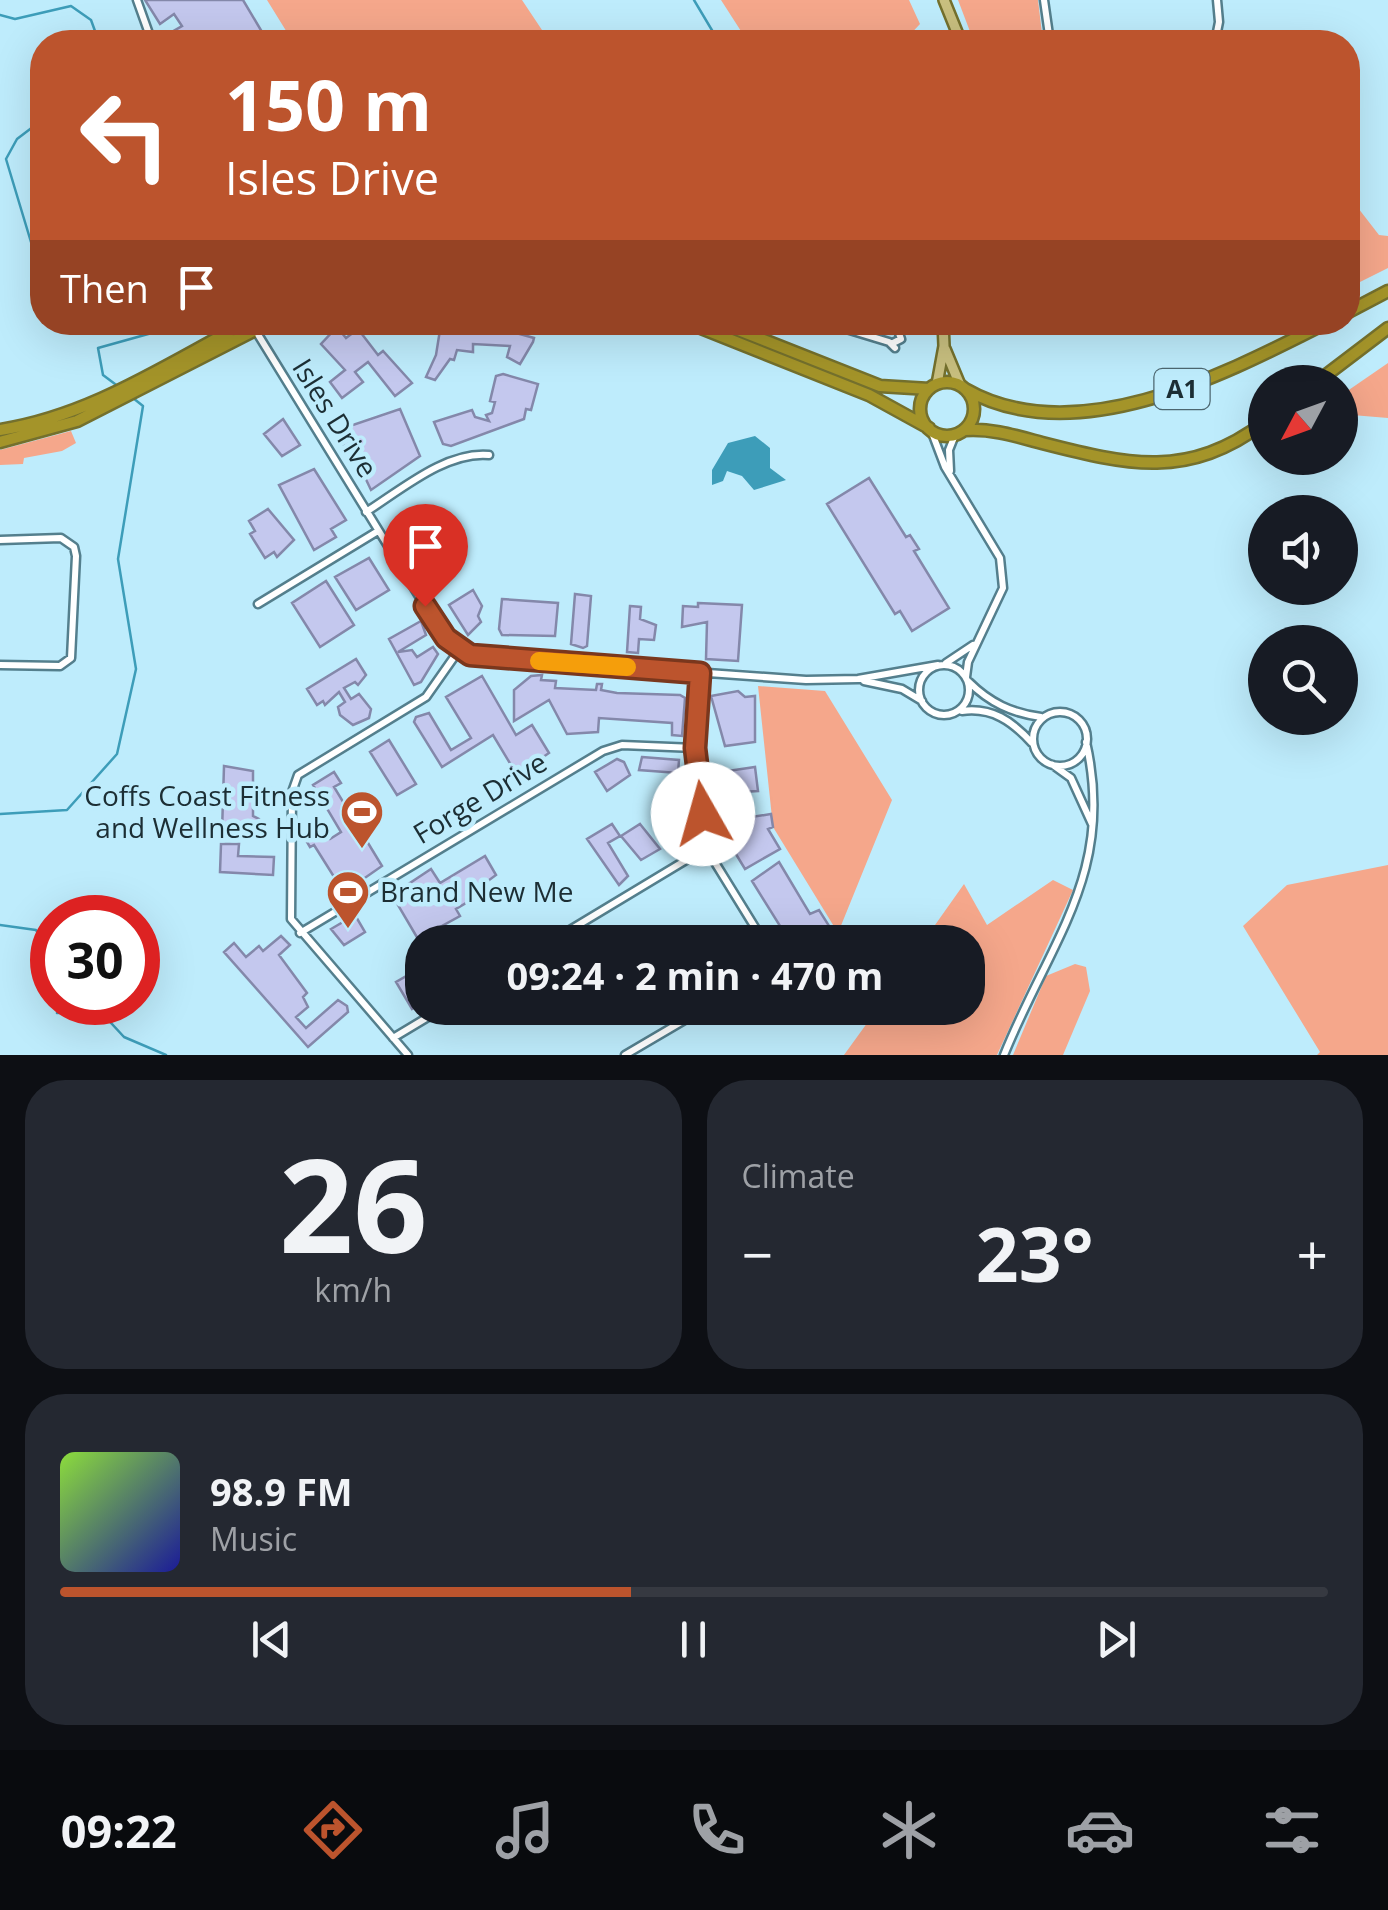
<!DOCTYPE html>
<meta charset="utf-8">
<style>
body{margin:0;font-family:"Open Sans",sans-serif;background:#242831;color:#f1f3f6;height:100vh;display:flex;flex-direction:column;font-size:38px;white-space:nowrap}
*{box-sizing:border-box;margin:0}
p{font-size:32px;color:#9ea1a6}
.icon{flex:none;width:55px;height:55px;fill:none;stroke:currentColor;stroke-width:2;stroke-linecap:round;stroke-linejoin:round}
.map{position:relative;height:1055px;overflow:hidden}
.details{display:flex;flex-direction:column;gap:25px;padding:25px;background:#0d0f14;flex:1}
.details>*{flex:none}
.banner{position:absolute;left:30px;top:30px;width:1330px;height:305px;border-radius:40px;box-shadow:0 10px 40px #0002;background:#bc542d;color:#fff;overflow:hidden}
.needle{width:65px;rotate:229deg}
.fabs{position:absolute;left:1248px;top:365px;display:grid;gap:20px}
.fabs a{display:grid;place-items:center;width:110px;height:110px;border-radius:50%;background:#171b24;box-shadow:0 10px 40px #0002;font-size:50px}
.speed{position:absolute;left:30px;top:895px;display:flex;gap:20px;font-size:50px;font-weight:700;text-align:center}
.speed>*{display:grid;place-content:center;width:130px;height:130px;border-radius:50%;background:#171b24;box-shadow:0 10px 40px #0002;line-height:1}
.speed .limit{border:15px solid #d22;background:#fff;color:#111}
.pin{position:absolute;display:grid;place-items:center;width:85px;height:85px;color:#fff;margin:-102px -42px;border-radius:50% 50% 50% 0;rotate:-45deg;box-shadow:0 0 10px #0007}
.pin .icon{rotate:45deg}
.me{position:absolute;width:110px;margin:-55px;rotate:353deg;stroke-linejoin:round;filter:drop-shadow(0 0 8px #0008)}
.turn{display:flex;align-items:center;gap:35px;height:210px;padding:0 30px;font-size:45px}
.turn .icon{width:130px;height:130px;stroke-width:2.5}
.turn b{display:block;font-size:70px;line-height:85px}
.then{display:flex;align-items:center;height:95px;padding:0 30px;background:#0003;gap:20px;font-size:38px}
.big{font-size:75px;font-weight:700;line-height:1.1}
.details .tile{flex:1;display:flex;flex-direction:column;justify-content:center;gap:15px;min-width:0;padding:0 35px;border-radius:40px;background:#242831}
.details .dial{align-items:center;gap:0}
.dial b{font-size:130px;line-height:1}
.song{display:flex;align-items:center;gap:30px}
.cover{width:120px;height:120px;border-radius:15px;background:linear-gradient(135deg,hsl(90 70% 55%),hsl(240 70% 35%))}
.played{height:10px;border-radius:5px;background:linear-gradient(90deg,#bc542d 45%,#363941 45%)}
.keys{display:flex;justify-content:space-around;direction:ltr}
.heat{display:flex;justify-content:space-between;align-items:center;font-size:55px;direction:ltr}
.details .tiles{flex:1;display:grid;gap:25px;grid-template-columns:1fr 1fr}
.tile:last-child{grid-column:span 2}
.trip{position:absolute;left:405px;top:925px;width:580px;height:100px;border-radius:40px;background:#171b24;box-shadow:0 10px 40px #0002;font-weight:700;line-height:100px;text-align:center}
.tabs{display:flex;height:160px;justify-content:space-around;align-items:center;background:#090b0e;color:#9ea1a6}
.tabs .icon{width:70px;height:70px}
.tabs .active{color:#bc542d}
.tabs b{font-size:45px;color:#f1f3f6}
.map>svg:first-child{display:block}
.green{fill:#f5a78b}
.water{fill:#3d9db9}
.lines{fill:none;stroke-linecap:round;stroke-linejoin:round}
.stream{stroke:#3d9db9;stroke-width:2.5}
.building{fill:#c4c8ee;stroke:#8488aa;stroke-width:2.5}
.minor-casing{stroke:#547f8d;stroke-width:11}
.major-casing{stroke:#74702d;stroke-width:14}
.highway-casing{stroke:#74702d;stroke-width:15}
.minor{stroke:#fff;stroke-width:6}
.major{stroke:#c8bf7f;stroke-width:9}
.highway{stroke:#a49429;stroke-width:10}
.route-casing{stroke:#7a371d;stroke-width:25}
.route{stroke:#bc542d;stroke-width:18}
.slow{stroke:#f59e0b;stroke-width:18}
.labels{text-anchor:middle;stroke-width:9;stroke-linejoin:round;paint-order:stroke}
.shield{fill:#beecfc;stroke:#4d6770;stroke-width:2.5}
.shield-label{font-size:25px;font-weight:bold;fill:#1c2e34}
.street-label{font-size:28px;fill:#1c2e34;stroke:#beecfc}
.poi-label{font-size:28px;fill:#1c2e34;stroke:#beecfc;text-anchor:end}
</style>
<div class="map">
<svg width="1388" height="1055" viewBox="0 0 1388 1055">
<rect width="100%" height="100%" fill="#beecfc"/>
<path class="green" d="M267,0H522L550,42H293Z
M721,0H909L920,24L903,42H748Z
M958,0H1038L1043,42H974Z
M1348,195L1379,235L1388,236V268L1348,288Z
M1388,363V418L1340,414V396Z
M71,431L76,443L62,451L24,458L23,464L0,465V450Z
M758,686L825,691L892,800L838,933L773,827Z
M1388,865V1055H1317L1320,1052L1243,926L1287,885Z
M1053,880L1073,890L997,1055H844L878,1008H968V942H923L964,884L987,925Z
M1075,964L1086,967L1090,991L1063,1055H1013L1046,976Z"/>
<path class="water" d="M755,436L770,448V468L786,480L754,490L742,476L727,471L723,481L712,485V470L728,443Z"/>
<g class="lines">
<path class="stream" d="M694,0L719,42
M0,15L15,19L71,6L91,20L99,42
M42,120L17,139L6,159L34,252L42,261
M119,387L103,375L98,348L159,331L169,322
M0,814L67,810L117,754L136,669L118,559L143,406L133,398
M0,925L36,930L52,960
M61,1002L57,1013L100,1011L124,1037L166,1055"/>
</g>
<path class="building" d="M145,0H243L268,42H175L170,33L182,26L174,14L160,24Z
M450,323L461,329L509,331L534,338L533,342L520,364L507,357L510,346L473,344V352L457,350L454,360L450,359L435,380L426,377L436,355L440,330Z
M337,327L346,338L358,329L378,355L383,351L412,383L395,396L368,362L355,372L363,382L342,398L330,382L345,370L321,344Z
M503,374L538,384L531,410L526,409L524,419L451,446L443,444L434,422L472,410L475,417L489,421L486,415L492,413L495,402L490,401L496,376Z
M400,409L420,456L371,490L353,452L347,454L338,430Z
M283,419L300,445L282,456L264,434Z
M314,469L346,520L331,529L336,537L314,550L279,485Z
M869,478L906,537L910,535L919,549L914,551L949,608L912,631L900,611L895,614L827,504Z
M268,509L294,540L277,557L274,552L265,558L250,534L255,531L249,521Z
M369,558L389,590L356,610L335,577Z
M326,581L354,625L320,647L292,603Z
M473,590L482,606L478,616L481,622L468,635L449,605Z
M575,594L591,596L587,646L583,648L571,644Z
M502,599L558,603L555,636L502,635L499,629Z
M698,603L742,605L738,661L706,659L707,622L682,627L683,606L698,607Z
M630,606L641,607L640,619L656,625L654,640L639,639L638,653L627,652Z
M421,621L426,635L398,652L412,650L417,657L433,647L438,654L421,682L414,685L389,639Z
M356,659L366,675L358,685L355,682L344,688L351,699L359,694L371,709L369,718L353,725L340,715L338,707L345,702L339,692L325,705L323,701L317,705L307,689Z
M542,675L541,680L556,681L555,688L596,690L597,684H602L601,690L617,693L680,695L685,698L682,736L672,735V723L599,718L598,732L567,734L549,700L514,721V690L531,676Z
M482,676L516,735L532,725L549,753L517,775L493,735L442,767L414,722L416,717L429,713L451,750L471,738L446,697Z
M738,691L745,697L755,696V742L725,746L711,696Z
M389,740L416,784L397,795L370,752Z
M642,757L679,760L678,773L639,770Z
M617,759L624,762L630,775L607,791L595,772Z
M224,766L253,771V816L259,819L258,833L222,832Z
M755,767L758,791L723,793L721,772Z
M334,772L341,783L334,787L382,866L359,882L347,873L336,880L314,845L310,847L304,837L318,828L330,839L341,832L313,785Z
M771,814L773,827L768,829L780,849L745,869L728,841L726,821Z
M612,824L620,836L608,843L628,876L619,885L587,839Z
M640,824L660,849L641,860L621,836Z
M221,844H239L238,856L274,857L273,875L220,872Z
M485,856L496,875L473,892L476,897L456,909L460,916L418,939L392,895L431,869L440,883Z
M779,862L810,914L819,910L831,929L809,942H790L752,881Z
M355,915L365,932L344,945L331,929Z
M281,936L290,945L279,955L307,993L303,997L308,1007L296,1017L306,1028L338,1000L347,1006L348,1012L308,1047L224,952L234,943L246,957L259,946L263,951Z
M410,974L422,992V1002L412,1009L396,982Z"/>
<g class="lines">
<g class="minor-casing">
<path id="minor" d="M137,0L152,42
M1044,0L1050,42
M1215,42L1219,22L1217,0
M254,328L430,614L459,650L482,657L806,680L858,679L938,665
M843,328L889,342L895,348
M891,344L901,339L895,322
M931,430L945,467L1000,558L1003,588L968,662L966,677
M950,471L949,450L955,435
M366,512C401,490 446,451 489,455
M0,540L61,538L74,547L76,556L71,658L60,666L0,665
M258,604L378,531
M946,663L973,645
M919 690a25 25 0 1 1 50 0a25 25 0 1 1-50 0Z
M701,673L695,748L706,848L764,942
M864,681L902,689L922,701
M969,682C990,703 1012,713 1041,717
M962,711C992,707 1012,721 1032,743
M1033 739a27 27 0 1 1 54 0a27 27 0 1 1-54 0Z
M1053,765L1071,778L1092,824
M300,933L603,751L622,745L695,748
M550,942L706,848
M393,1038L443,1008
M408,1055L291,919L292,792L298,775L426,697L459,650
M625,1055L705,1008
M1004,1055C1050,941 1116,872 1086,742"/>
</g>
<g class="major-casing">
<path id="major" d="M944,0L961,42
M945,349L960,385
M937,384L944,346L943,322"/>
</g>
<g class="highway-casing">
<path id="highway" d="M1348,312L1388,291
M686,322L869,395L929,428
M718,322L880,386L929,389
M1317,382L1388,328
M920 409a27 27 0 1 1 54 0a27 27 0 1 1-54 0Z
M965,389C1076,453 1227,373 1328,322
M0,430C91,416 167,364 248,322
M965,430C991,428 1016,436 1042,443C1128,465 1188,480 1265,422
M0,442L77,421L271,322"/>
</g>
<use href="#minor" class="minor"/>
<use href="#major" class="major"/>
<use href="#highway" class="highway"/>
</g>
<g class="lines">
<g class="route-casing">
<path id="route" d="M425,606L446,638L470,655L700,673L695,748L703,814"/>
</g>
<use href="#route" class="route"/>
<path class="slow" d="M539,661L627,667"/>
</g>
<defs>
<g id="stadium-pin" transform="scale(2.25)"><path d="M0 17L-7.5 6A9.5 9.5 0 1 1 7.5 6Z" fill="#bc542d" stroke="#beecfc"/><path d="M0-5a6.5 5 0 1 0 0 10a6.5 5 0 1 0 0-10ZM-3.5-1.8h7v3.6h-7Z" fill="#fff"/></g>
</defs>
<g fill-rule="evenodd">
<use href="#stadium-pin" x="362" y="812"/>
<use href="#stadium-pin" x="348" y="892"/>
</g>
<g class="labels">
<rect class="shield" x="1154.5" y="369" width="55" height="40" rx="8"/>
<g class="shield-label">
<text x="1182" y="398">A1</text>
</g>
<g class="street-label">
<text transform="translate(335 418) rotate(58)" y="10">Isles Drive</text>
<text transform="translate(480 798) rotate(-31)" y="10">Forge Drive</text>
</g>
<g class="poi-label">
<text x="330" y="806">Coffs Coast Fitness<tspan x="330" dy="32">and Wellness Hub</tspan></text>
<text x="380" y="902" text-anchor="start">Brand New Me</text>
</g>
</g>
</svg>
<div class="fabs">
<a><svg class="needle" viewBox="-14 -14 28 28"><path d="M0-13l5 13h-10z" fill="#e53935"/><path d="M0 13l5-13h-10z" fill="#9ea1a6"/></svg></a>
<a><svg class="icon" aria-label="sound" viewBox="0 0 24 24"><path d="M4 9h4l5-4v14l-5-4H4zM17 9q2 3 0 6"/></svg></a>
<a><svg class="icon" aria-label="search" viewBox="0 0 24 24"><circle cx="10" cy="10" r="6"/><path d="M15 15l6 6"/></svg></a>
</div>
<div class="speed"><div class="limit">30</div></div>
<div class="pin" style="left:425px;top:606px;background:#d93025"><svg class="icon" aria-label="arrive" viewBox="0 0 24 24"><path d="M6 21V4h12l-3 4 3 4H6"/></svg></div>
<svg class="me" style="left:703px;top:814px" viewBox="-20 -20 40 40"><circle r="19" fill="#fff"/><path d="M0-13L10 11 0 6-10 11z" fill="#bc542d"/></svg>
<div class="trip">09:24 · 2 min · 470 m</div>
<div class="banner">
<div class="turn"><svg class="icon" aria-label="left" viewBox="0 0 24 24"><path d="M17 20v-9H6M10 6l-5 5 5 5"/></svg><div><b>150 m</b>Isles Drive</div></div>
<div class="then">Then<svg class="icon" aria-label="arrive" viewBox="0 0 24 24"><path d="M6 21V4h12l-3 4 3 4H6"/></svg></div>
</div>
</div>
<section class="details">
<div class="tiles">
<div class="tile dial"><b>26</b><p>km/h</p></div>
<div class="tile"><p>Climate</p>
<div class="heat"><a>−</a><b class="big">23°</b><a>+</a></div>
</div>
<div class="tile">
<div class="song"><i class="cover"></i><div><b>98.9 FM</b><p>Music</p></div></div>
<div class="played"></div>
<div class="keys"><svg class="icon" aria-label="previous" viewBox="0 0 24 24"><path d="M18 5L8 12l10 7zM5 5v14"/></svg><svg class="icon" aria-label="pause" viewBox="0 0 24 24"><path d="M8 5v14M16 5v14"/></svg><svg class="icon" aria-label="next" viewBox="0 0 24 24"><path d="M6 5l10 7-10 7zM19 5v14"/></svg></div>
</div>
</div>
</section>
<nav class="tabs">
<b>09:22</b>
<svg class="icon active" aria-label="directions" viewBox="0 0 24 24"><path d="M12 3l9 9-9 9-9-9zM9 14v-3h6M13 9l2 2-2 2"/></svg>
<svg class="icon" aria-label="music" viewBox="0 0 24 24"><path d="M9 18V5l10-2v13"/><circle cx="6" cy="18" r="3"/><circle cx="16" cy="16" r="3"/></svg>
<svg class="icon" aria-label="phone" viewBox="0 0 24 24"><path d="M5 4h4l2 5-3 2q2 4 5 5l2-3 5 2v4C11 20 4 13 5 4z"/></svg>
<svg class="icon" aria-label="climate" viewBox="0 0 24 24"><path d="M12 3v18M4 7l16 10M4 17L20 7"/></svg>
<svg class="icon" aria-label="car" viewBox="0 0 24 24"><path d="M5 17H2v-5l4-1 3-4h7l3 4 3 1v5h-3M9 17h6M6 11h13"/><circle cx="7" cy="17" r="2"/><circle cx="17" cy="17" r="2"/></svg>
<svg class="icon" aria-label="filters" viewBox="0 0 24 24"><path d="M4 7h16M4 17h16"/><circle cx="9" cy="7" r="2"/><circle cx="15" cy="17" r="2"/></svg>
</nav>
